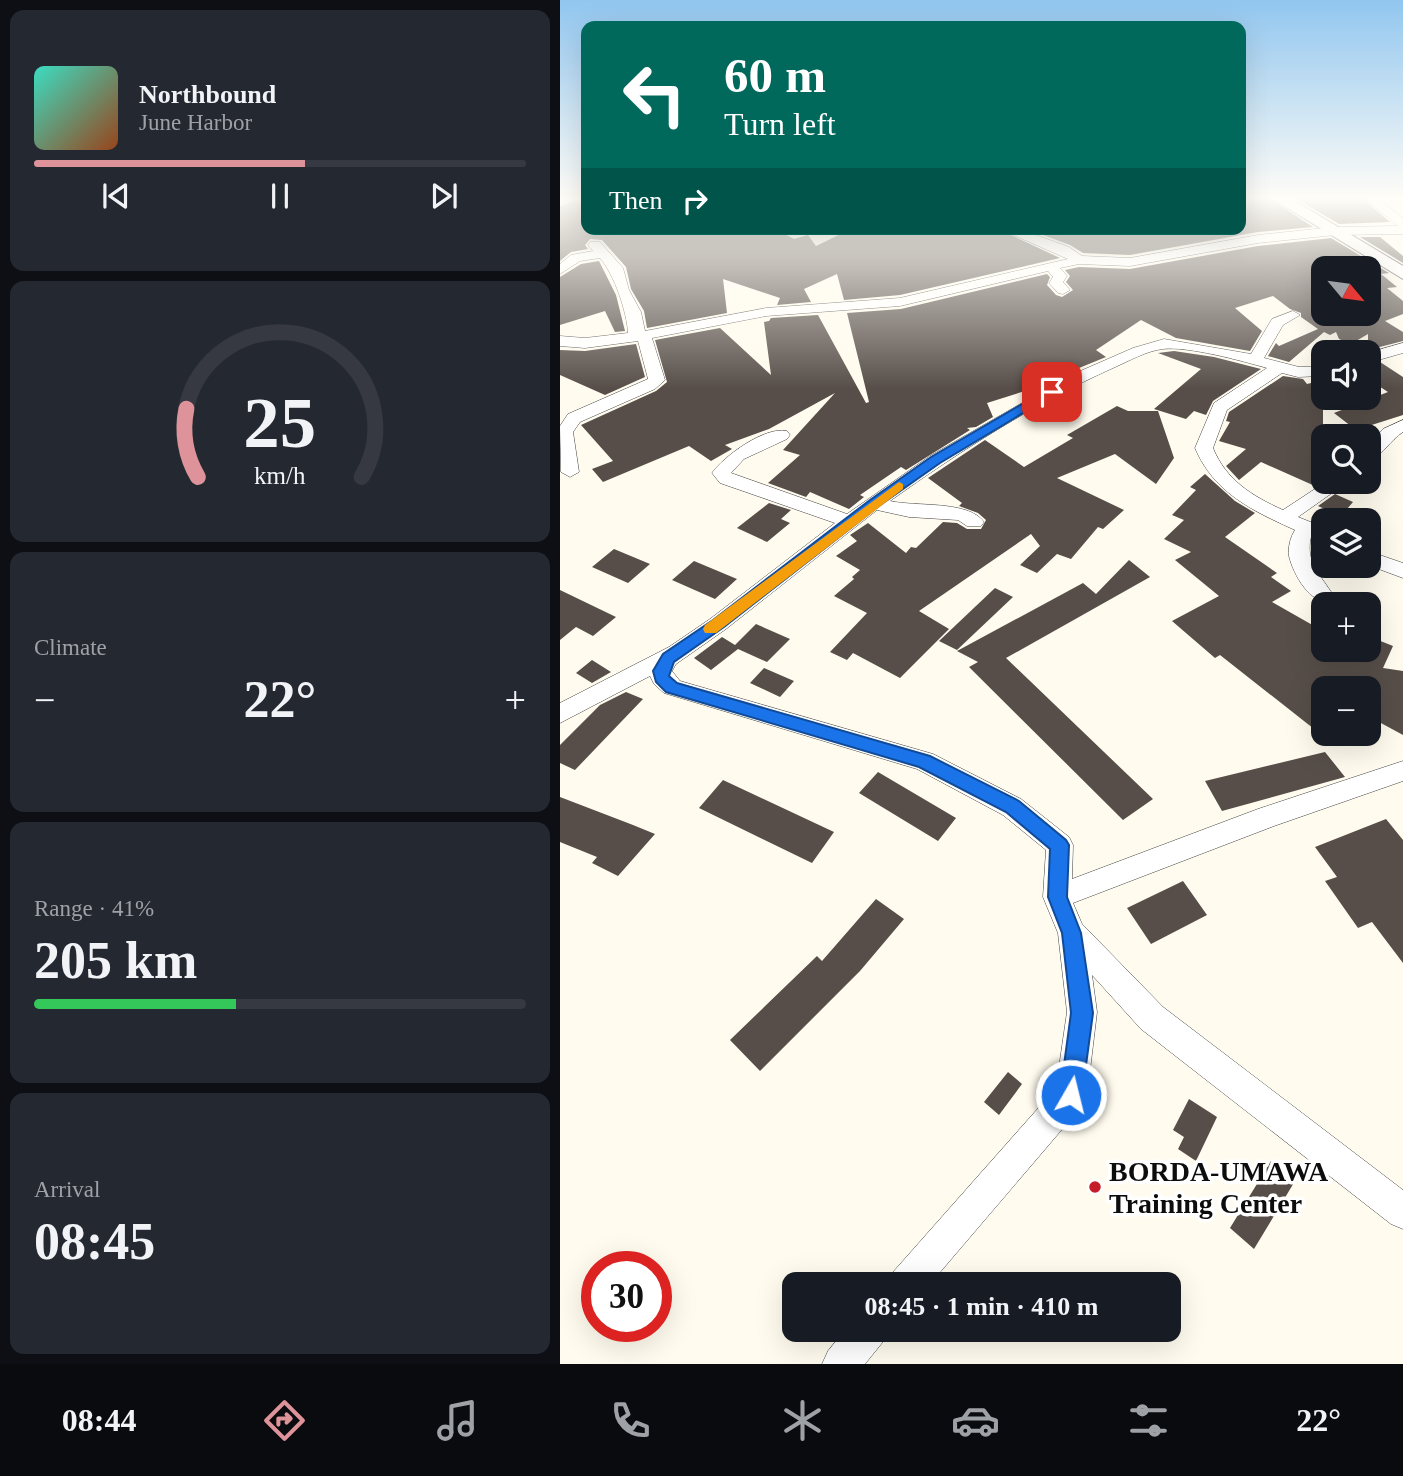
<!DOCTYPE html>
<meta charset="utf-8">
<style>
body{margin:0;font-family:"Times New Roman",serif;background:#242831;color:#f1f3f6;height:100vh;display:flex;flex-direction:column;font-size:26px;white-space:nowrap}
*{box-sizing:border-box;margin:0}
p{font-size:23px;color:#9ea1a6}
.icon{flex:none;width:38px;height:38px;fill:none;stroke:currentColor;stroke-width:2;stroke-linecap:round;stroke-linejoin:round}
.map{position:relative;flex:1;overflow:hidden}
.sheet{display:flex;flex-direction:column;gap:10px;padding:10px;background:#0d0f14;width:560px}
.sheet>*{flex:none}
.banner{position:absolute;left:21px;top:21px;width:665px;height:214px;border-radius:14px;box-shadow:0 7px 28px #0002;background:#00695c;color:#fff;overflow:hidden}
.needle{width:46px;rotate:119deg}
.fabs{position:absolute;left:751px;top:256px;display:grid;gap:14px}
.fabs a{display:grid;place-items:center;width:70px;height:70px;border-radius:14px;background:#171b24;box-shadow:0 7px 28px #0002;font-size:35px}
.speed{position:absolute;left:21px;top:1251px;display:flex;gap:14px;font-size:35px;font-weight:700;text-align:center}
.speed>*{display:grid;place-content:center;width:91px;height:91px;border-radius:50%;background:#171b24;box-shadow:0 7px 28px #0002;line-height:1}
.speed .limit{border:10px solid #d22;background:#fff;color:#111}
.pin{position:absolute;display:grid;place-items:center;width:60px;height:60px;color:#fff;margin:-30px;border-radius:14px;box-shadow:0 4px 10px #0006}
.me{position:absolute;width:77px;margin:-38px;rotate:8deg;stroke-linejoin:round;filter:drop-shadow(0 0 5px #0008)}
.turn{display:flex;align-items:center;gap:24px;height:147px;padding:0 28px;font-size:32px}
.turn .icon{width:91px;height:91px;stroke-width:2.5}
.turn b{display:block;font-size:49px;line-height:60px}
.then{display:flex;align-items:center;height:66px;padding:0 28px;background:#0003;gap:14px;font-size:26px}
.big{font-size:52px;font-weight:700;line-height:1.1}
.sheet .card{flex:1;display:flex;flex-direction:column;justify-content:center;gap:10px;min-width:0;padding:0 24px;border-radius:14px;background:#242831}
.sheet .dial{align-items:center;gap:0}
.dial svg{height:182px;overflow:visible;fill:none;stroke:#363941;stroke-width:7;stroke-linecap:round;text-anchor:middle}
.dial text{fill:#f1f3f6;stroke:none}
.song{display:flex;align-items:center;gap:21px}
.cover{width:84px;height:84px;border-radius:10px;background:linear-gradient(135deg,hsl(170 70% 55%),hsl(20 70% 35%))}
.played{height:7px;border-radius:4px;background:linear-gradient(90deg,#de939a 55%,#363941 55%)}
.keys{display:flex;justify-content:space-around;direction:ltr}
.heat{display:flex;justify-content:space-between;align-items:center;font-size:38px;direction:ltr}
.charge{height:10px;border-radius:5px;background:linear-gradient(90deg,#34c759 41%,#363941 0)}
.trip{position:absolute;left:222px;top:1272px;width:399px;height:70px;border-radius:14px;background:#171b24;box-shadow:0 7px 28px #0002;font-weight:700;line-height:70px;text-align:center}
.tabs{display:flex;height:112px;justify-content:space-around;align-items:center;background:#090b0e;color:#9ea1a6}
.tabs .icon{width:49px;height:49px}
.tabs .current{color:#de939a}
.tabs b{font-size:32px;color:#f1f3f6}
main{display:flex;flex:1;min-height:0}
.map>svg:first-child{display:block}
.building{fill:#574e49;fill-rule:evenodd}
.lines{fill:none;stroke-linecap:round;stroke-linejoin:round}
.minor-casing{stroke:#404040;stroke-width:1}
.tertiary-casing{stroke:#404040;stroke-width:2}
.minor{fill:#fff;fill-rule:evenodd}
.tertiary{fill:#fff;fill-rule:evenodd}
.route{fill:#1a73e8;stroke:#114b97;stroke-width:2}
.slow{fill:#f59e0b}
.poi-dot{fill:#c61d2a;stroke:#fff;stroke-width:2.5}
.labels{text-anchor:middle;stroke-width:7;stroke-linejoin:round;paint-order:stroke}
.near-poi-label{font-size:28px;font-weight:bold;fill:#0d0d0d;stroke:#fff;text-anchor:start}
</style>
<main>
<section class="sheet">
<div class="card">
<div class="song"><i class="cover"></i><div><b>Northbound</b><p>June Harbor</p></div></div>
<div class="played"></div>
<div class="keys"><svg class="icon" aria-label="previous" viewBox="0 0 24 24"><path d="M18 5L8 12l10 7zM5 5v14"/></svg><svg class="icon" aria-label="pause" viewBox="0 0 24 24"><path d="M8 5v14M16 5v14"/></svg><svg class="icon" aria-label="next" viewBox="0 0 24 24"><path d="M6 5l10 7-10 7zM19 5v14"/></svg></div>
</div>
<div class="card dial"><svg viewBox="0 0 100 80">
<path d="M14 69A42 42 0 1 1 86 69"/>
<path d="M14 69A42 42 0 0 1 9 39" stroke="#de939a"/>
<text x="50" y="56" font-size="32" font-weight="700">25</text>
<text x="50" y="72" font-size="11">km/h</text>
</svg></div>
<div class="card"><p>Climate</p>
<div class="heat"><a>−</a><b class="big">22°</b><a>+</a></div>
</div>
<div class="card"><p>Range · 41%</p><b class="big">205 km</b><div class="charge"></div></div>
<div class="card"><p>Arrival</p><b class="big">08:45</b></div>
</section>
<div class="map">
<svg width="843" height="1364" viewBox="0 0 843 1364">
<rect width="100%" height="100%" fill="#fffbee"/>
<path class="building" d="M23,198H26V229H215L234,239L248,235L256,246L291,229H438L500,258L340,295L284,300L277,274L244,289L251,302L217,305L220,298L163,279L167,313L87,328L84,311L71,289L66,267L42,240L30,239L25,245L28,249L11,252L0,261V206Z
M681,198H709L753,227L698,232L570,255L523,253L510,245L467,229H681Z
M735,198H802L830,222L779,224Z
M800,237H820L843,256V263Z
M771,238L829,273L821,274L837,287L827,288L843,301V314L825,321L843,332V341L808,350V334L791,344L779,339L776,332L770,335L764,332L729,362L708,356L716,343L719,346L758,329L741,317V313L730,309L713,296L675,308L702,331L690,351L616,338L581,320L536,350L546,357L497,377L499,379L493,382L427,403L433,417L416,427L407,428L410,430L346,470L341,467L300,495L304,497L289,509L250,492L246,497L208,483L240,455L223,450L275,393L209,429L165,445L172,449L151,461L129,446L43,482L32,469L53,461L21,425L96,391L107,382L95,340L160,328L211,375L204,322L209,321L211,318L258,315L306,403L309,402L287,313L341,309L487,274L490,277L487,285L496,295L502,297L513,290L506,282L510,276L505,270L519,267L570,269L698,246ZM763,268H808V313H763Z
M39,261L56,295L65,331L55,332L45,311L0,325V277L21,264Z
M76,344L85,377L45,395L0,375V350L25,351Z
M614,351L654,357L701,369L653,401L646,415L634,411L626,419L594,409L641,369L598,353Z
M820,362L843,377V415L796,430L774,413L828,392L808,379V365Z
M723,376L743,379L747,384L763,380V480L755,486L701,462L679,480L666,466L686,449L659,441L670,422L666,421L669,412Z
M557,406L568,411H598L614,458L596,484L555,454L497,478L564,510L543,529L538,527L511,559L497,554L477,573L460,565L480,546L471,534L359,611L389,629L340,678L293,653L287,660L270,652L307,613L274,596L294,579L292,577L300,570L276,556L297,541L290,535L308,523L346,553L351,547L356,548L383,522L397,523L407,529H421L426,520L418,513L399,506L402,503L368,478L425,440L464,467L513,438L507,435Z
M645,474L675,501L695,513L665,537L717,573L711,577L731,591L712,602L763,631V649H808V636L833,646L823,668L843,671V735L808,716V688H763V736L660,655L655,658L612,621L659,596L615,560L631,552L604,539L624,520L612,515L636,490L630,487Z
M775,494L793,502L781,516L758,506Z
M209,503L231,510L221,519L230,523L207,542L177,528Z
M54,549L90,564L68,583L32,567Z
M569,560L590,577L446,658L593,799L563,820L409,667L418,662L397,651L523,583L536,594Z
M134,561L177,579L155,599L112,580Z
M435,588L453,597L397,650L379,641Z
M0,590L56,617L33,636L16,627L0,640Z
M196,624L230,639L207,662L178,649L151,670L134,658L162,637L175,645Z
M32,660L51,672L32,683L16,673Z
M204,668L234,681L220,697L190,683Z
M66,692L83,699L15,770L0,763V745L40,705Z
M765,752L785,777L662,811L645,781Z
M318,772L396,818L378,841L299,793Z
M163,780L274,832L252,863L139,808Z
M0,797L73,825L95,834L58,876L32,863L37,857L0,842Z
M826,819L843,840V963L812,922L798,928L765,881L777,877L755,847Z
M623,881L647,915L591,944L567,908Z
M316,899L344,919L300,971L200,1071L170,1040L257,956L262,961Z
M448,1072L462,1084L439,1115L424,1102Z
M629,1099L657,1117L636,1161L618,1149L624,1137L613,1130Z
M711,1161L735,1181L694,1249L670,1228Z"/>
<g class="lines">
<g class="minor-casing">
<path id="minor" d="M804,198H817L843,218V234L775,235L698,243L570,266L519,264L500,268L507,276L503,282L510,290L503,294L498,293L489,283L493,277L488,271L340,306L206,316L92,338L105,380L95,389L20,422L13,432L19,472L10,477L1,472L0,426L8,414L88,379L78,341L25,348L0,346V336L25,338L68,333C67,312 54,274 40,258L20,261L0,274V264L11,255L33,251L28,245L30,242H40L63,268L69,290L81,312L85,331L206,308L340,298L508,259L440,229H459L509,247L522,256L570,258L698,235L775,227L838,226Z
M733,311L740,315L723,325L704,358L739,367L763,366V376L738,377L722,373L667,410L653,448C666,480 692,496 723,510L767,481H789L738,517L763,527V541L751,537C745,563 761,575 773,595L770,600C751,606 733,574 729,556C728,547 730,538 735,530C693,511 654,493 635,448L654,403L707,368C682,361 628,346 603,349C586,351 569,361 553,368C475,403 400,451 330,501C356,507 408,500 424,522L421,526H407L398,520L349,517L317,510L166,629L116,664L112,671L120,681L373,754L461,799L509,837L513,845L512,879L698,809L843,761V781L714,826L513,903L522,924L603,1007L843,1190V1229L831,1224L581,1029L532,975L537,1012L527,1095L522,1106L370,1284H329L334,1271L496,1088L507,1012L498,933L483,897L486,850L443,815L357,769L104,693L94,684L90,676L0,723V703L109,647L150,619L275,523L160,483L152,473C164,456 205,426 227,431L230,435L227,439L184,459L171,473L287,514L370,456L509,376L573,348L604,339L691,354L712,319Z
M843,343V353L808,363V353Z
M843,420V432C830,440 822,457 808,461V445L823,429Z
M808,551L843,563V578L808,565Z
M285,1330H328L322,1343L305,1364H262L268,1351Z"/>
</g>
<g class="tertiary-casing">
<path id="tertiary" d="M711,198H730L843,266V279Z"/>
</g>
<use href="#minor" class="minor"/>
<use href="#tertiary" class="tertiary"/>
</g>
<linearGradient id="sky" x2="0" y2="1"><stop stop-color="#91c6ef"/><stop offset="0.51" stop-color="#fffdf7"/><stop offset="1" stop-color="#fffdf7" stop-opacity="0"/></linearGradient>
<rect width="843" height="389" fill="url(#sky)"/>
<path class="route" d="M488,389L498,392L380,463L319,506L164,627L114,662L109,676L117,683L370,756L459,801L506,840L509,845L507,897L521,933L533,1013L522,1095L519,1103L511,1106L503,1103L500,1095L511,1013L502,933L488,897L490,849L446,812L359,767L106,692L96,682L93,671L103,654L153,620L310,500L371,457Z"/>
<path class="slow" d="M339,482L343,484V489L156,633H145L143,629L145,625Z"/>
<circle class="poi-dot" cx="535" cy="1187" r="7"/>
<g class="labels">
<g class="near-poi-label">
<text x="549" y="1181">BORDA-UMAWA<tspan x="549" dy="32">Training Center</tspan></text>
</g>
</g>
</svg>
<div class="fabs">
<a><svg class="needle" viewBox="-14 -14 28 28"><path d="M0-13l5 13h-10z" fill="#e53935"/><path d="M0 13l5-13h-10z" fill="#9ea1a6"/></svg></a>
<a><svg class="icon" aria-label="sound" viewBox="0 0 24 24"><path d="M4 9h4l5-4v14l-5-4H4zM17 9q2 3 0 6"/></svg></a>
<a><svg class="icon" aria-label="search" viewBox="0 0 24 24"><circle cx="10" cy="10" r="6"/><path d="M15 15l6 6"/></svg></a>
<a><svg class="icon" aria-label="layers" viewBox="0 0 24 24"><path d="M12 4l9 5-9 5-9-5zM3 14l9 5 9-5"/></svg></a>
<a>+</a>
<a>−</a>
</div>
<div class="speed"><div class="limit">30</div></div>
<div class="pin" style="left:492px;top:392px;background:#d93025"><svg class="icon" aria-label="arrive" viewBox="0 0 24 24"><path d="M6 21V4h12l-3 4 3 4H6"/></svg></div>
<svg class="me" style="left:511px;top:1095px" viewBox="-20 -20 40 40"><circle r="17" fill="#1a73e8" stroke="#fff" stroke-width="3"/><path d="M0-11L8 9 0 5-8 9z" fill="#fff"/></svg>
<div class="trip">08:45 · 1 min · 410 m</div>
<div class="banner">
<div class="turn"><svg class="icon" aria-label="left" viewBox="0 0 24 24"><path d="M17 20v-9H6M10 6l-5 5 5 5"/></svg><div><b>60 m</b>Turn left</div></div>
<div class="then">Then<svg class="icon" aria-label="right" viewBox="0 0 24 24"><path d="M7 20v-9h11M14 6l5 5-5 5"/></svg></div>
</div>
</div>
</main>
<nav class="tabs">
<b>08:44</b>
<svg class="icon current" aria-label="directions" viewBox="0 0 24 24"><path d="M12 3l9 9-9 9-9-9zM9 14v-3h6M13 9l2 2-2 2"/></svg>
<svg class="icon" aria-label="music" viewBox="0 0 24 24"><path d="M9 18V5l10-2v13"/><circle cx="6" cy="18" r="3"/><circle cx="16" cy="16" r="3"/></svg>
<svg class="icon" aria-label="phone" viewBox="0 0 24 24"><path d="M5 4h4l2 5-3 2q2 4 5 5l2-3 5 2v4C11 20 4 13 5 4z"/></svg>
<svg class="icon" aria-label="climate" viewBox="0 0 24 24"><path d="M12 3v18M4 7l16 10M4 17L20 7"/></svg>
<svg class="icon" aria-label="car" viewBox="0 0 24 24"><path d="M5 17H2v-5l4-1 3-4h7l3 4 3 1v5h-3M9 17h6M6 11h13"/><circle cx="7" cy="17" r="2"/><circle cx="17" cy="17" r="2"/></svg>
<svg class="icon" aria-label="filters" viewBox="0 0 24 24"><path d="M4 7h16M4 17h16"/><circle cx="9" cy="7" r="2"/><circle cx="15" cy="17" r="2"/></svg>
<b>22°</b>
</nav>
